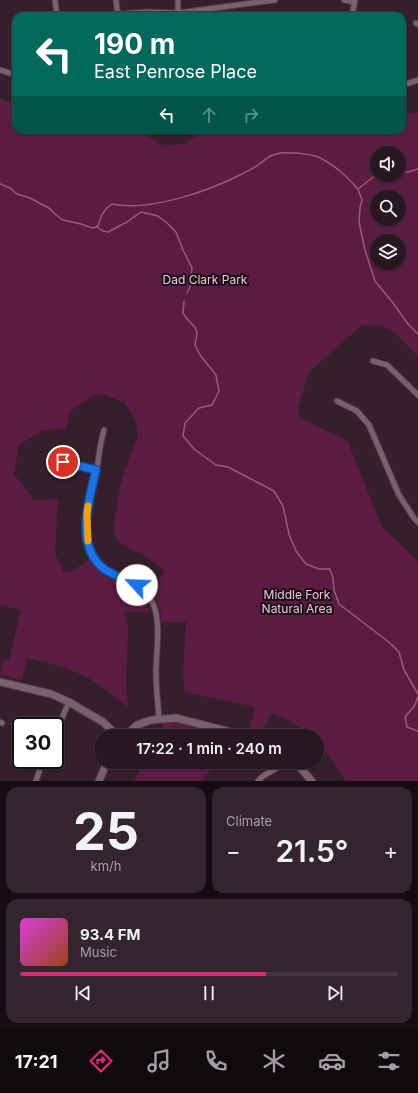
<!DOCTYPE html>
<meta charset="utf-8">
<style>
body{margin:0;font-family:Inter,sans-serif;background:#34242d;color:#f1f3f6;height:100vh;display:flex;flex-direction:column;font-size:15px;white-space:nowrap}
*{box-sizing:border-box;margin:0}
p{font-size:13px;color:#a59fa5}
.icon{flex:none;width:22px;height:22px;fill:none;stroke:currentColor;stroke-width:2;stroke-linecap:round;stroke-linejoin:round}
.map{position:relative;height:781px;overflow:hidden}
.details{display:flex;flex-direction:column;gap:6px;padding:6px;background:#160d12;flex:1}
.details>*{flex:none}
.hud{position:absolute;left:12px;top:12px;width:394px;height:122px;border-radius:12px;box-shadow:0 1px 3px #0004,0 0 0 1px #44363e;background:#00695c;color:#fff;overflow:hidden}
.buttons{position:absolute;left:370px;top:146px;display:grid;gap:8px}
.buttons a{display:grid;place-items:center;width:36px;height:36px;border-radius:50%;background:#281720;box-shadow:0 1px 3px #0004,0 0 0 1px #44363e;font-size:20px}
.speed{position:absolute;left:12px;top:717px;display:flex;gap:8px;font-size:20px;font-weight:700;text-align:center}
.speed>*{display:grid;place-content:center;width:52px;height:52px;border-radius:50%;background:#281720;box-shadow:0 1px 3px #0004,0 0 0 1px #44363e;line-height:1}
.speed .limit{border:2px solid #111;border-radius:6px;background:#fff;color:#111}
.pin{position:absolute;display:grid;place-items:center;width:34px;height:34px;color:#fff;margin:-17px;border:2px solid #fff;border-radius:50%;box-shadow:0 1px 4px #0007}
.me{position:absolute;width:44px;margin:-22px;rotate:295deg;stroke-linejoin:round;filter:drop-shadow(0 0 3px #0008)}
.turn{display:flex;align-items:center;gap:14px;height:84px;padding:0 16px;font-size:18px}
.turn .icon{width:52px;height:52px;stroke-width:2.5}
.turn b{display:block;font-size:28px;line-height:34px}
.lanes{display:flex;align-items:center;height:38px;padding:0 16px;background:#0003;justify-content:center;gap:20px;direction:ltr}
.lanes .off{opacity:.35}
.big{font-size:30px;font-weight:600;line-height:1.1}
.details .card{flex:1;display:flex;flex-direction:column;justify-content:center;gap:6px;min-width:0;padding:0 14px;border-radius:12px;background:#34242d}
.details .dial{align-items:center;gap:0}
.dial b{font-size:52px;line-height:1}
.song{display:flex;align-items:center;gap:12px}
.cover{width:48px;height:48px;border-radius:6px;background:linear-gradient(135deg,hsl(300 70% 55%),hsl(20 70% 35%))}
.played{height:4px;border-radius:2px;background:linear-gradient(90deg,#db2777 65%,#44363e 65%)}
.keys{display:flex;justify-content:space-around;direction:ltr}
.heat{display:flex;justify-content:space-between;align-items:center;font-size:22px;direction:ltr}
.details .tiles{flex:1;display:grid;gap:6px;grid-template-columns:1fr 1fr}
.card:last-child{grid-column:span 2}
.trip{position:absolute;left:94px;top:729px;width:230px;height:40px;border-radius:20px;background:#281720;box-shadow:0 1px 3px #0004,0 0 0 1px #44363e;font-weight:600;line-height:40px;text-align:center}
.tab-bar{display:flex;height:64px;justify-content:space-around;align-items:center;background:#10090d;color:#a59fa5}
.tab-bar .icon{width:28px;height:28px}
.tab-bar .on{color:#db2777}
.tab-bar b{font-size:18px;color:#f1f3f6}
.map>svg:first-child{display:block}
.green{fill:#5c1b42;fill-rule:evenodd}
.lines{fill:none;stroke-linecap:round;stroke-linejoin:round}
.stream{stroke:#a2547f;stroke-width:1.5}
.minor-casing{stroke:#4d3b44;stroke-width:7}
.tertiary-casing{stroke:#4d3b44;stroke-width:9}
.minor{stroke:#79606d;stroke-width:5}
.tertiary{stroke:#79606d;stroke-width:7}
.route-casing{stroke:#114b97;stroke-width:10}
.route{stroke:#1a73e8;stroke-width:7}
.slow{stroke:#f59e0b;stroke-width:7}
.labels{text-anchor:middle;stroke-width:4;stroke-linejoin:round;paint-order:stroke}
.park-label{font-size:12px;fill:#f4c7dd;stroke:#160d12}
</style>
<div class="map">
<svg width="418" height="781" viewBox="0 0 418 781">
<rect width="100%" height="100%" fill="#351f2b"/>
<path class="green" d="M0,99L16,104V130H143C147,134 151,139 155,141C171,150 191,144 202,130H402V114L418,112V356L396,334L383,326L362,325L309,372L298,407L299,414L300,418L347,440L382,527L418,561V781H345C337,766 329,754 317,742V736H311L301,728L288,720L271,713L262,734L249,730L255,707L185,692L183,674L186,622H162C161,609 157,598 149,588L165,573L159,565L142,554L131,549L119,543L114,532L115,517L120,487L129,458L138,436L136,420L124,402L100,394L93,396L70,411L66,429L43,430L19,445L14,474L34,500L58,499L55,554L63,571L71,572L88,560C94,566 100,573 107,577C125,586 144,589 149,612L124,611L128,628L126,683L128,707C116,698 103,687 90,679C70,668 49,663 27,658L22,680L0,675L4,660L9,661L21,610L0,605ZM377,153H399V175H377ZM377,197H399V219H377ZM377,241H399V263H377Z
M162,721L174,722L233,736H164Z
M144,762H217L202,781H134Z"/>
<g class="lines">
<path class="stream" d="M399,172H408L418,169
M0,184L10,188L17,194L30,198L41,204L49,208L56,215L63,220L81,224L86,226L93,228L98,226C101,216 103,210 112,204C149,212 209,191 242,174C247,171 253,169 258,165C264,161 268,156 276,154C282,152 290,153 297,153C304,154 312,154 318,157C334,164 346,176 358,189L377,174
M358,189L362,200L360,208L359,222L365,250L375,281L393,303L408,324L418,334
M97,227L103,231L108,232L127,222L141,212L158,216L167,223L176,232L183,250L192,268L190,287L187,293
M184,301L183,313L188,320L195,327L197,333L195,345L200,355L216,375L219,391L212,405L199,408L185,423L183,436L194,449L216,465L228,467L274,491L283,506L289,534L296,551L306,564L319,569H330L333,578L334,590L339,604L390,643L399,652L404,670L418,694
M418,696L415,705L405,717L407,727L418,731"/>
<g class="minor-casing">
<path id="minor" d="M55,0L57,16
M116,0L118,16
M344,0L354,2
M178,13V0
M118,14L148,12L178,13L275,0
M352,16L355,0
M416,23L418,24
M0,70L16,75
M402,85L409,83L418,80
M373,361L387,365L418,395
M337,401L357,411L369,425L399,495L414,518L418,522
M104,430C100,443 99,456 97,469C90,500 74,546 104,569C107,572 112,573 115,575C133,583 146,586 154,606C161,626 156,652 156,673C156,688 158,704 159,719
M50,465L63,462L96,470
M0,722L2,723
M55,734L69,702
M36,781L43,760
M258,781L263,776L287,762"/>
</g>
<g class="tertiary-casing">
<path id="tertiary" d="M0,682L51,694L69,702L103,722L118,736
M125,736L137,725L151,720L176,718L247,736
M295,762L312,781
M99,781L107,762"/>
</g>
<use href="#minor" class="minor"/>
<use href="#tertiary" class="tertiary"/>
</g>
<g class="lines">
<g class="route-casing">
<path id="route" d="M63,462L96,470C89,501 74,545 104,569C111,574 129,581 137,585"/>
</g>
<use href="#route" class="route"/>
<path class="slow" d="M88,541L87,514L88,506"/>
</g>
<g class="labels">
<g class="park-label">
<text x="205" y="284">Dad Clark Park</text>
<text x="297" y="599">Middle Fork<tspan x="297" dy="14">Natural Area</tspan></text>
</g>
</g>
</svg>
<div class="buttons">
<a><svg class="icon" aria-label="sound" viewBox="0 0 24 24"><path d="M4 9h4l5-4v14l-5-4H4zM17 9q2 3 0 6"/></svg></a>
<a><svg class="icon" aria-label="search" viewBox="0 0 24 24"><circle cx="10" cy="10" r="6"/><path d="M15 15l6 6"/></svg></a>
<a><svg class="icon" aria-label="layers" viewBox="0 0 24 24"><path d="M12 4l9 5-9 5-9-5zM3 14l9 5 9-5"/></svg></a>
</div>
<div class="speed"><div class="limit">30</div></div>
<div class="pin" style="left:63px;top:462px;background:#d93025"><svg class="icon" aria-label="arrive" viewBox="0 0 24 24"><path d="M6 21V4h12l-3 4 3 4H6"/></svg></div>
<svg class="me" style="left:137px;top:585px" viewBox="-20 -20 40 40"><circle r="19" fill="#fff"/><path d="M0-13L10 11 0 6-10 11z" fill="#1a73e8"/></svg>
<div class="trip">17:22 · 1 min · 240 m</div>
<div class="hud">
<div class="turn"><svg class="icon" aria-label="left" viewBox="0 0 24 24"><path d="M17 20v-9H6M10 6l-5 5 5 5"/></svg><div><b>190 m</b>East Penrose Place</div></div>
<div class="lanes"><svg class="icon" aria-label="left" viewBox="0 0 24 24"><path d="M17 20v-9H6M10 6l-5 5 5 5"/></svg><svg class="icon off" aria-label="ahead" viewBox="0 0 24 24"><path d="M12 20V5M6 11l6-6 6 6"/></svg><svg class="icon off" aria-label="right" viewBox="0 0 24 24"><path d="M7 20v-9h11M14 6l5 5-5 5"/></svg></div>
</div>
</div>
<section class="details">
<div class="tiles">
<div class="card dial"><b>25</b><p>km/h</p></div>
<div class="card"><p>Climate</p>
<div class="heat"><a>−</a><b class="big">21.5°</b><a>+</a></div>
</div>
<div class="card">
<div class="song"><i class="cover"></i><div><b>93.4 FM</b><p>Music</p></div></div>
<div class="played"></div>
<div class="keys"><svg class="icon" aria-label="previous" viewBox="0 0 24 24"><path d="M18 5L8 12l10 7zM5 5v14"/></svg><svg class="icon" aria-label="pause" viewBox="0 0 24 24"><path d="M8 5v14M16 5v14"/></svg><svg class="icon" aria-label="next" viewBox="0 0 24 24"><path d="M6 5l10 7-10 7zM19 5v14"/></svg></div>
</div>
</div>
</section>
<nav class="tab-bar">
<b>17:21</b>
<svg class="icon on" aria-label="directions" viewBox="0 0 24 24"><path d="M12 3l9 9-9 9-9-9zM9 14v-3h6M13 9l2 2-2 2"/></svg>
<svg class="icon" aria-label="music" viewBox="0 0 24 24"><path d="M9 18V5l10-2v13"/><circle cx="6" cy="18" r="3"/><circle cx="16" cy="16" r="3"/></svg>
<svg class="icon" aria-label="phone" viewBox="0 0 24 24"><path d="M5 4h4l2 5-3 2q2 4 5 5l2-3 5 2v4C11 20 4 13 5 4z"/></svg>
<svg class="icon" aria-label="climate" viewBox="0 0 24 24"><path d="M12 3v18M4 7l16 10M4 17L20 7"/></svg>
<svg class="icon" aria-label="car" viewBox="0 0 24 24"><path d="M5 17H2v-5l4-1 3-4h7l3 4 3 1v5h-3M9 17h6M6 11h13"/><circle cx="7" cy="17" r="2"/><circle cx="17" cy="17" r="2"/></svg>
<svg class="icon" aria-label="filters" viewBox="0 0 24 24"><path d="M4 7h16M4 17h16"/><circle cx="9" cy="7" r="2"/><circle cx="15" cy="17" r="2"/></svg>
</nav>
